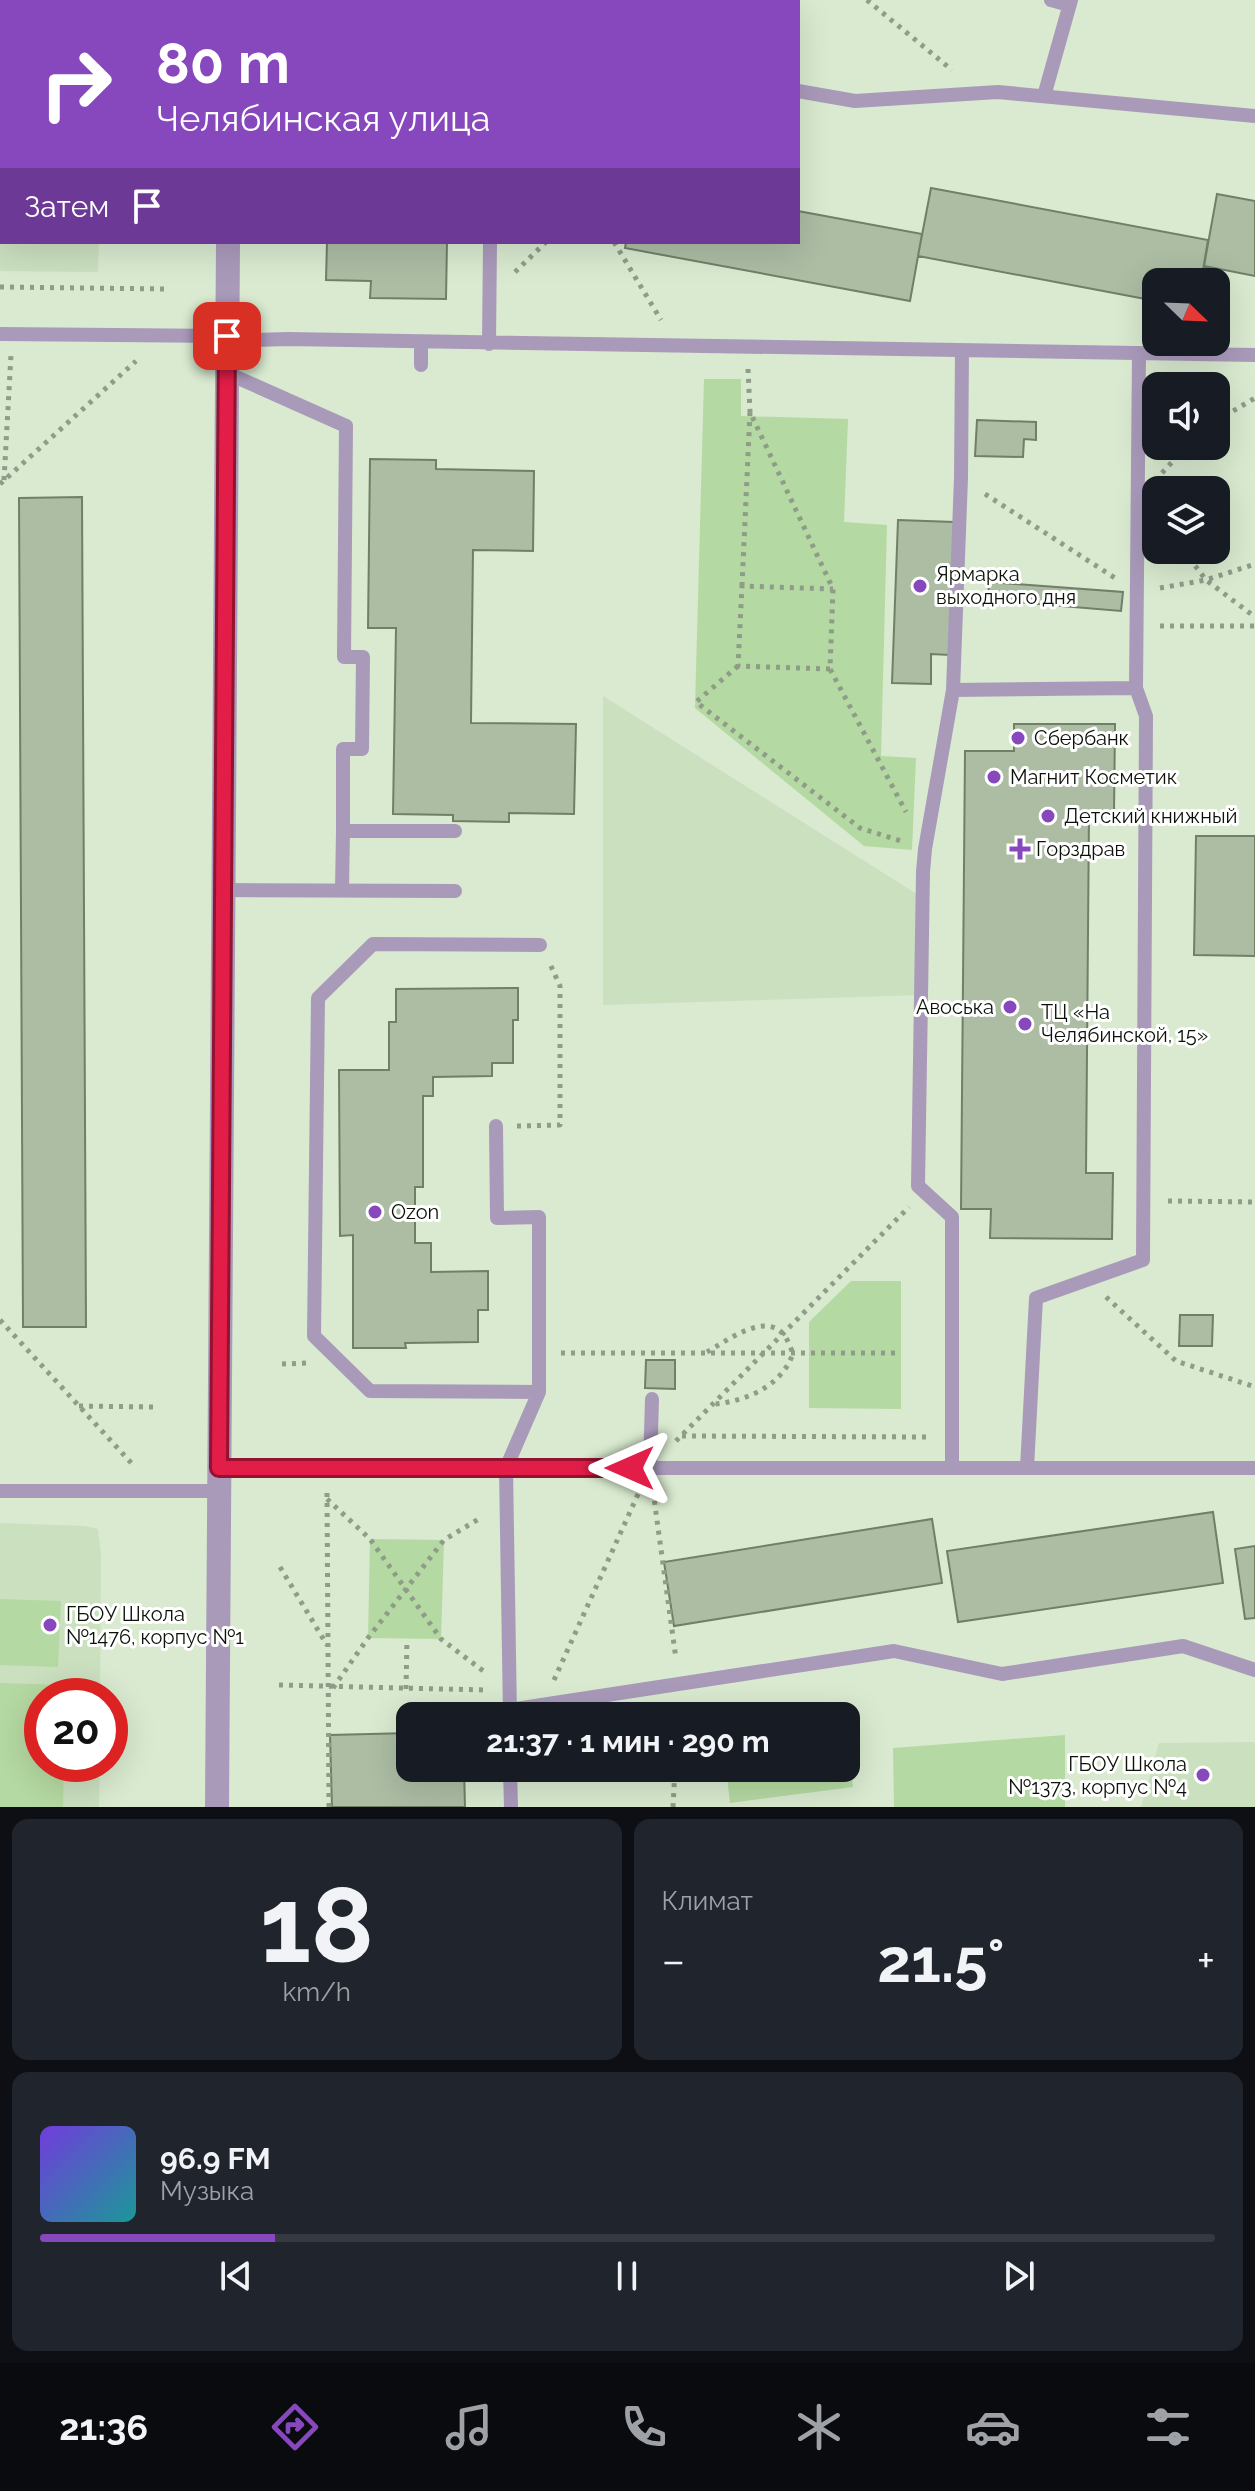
<!DOCTYPE html>
<html lang="ru">
<meta charset="utf-8">
<style>
body{margin:0;font-family:Raleway,sans-serif;background:#20242c;color:#f1f3f6;height:100vh;display:flex;flex-direction:column;font-size:30px;white-space:nowrap}
*{box-sizing:border-box;margin:0}
p{font-size:26px;color:#9ea1a6}
.icon{flex:none;width:44px;height:44px;fill:none;stroke:currentColor;stroke-width:2;stroke-linecap:round;stroke-linejoin:round}
.map{position:relative;height:1807px;overflow:hidden}
.sheet{display:flex;flex-direction:column;gap:12px;padding:12px;background:#0d0f14;flex:1}
.sheet>*{flex:none}
.guide{position:absolute;left:0px;top:0px;width:800px;height:244px;box-shadow:0 8px 32px #0002;background:#8748bd;color:#fff;overflow:hidden}
.needle{width:52px;rotate:113deg}
.tools{position:absolute;left:1142px;top:268px;display:grid;gap:16px}
.tools a{display:grid;place-items:center;width:88px;height:88px;border-radius:16px;background:#171b24;box-shadow:0 8px 32px #0002;font-size:40px}
.speed{position:absolute;left:24px;top:1678px;display:flex;gap:16px;font-size:40px;font-weight:700;text-align:center}
.speed>*{display:grid;place-content:center;width:104px;height:104px;border-radius:50%;background:#171b24;box-shadow:0 8px 32px #0002;line-height:1}
.speed .limit{border:12px solid #d22;background:#fff;color:#111}
.pin{position:absolute;display:grid;place-items:center;width:68px;height:68px;color:#fff;margin:-34px;border-radius:16px;box-shadow:0 4px 12px #0006}
.me{position:absolute;width:88px;margin:-44px;rotate:270deg;stroke-linejoin:round;filter:drop-shadow(0 0 6px #0008)}
.turn{display:flex;align-items:center;gap:28px;height:168px;padding:0 24px;font-size:36px}
.turn .icon{width:104px;height:104px;stroke-width:2.5}
.turn b{display:block;font-size:56px;line-height:68px}
.then{display:flex;align-items:center;height:76px;padding:0 24px;background:#0003;gap:16px;font-size:30px}
.big{font-size:60px;font-weight:700;line-height:1.1}
.sheet .widget{flex:1;display:flex;flex-direction:column;justify-content:center;gap:12px;min-width:0;padding:0 28px;border-radius:16px;background:#20242c}
.sheet .dial{align-items:center;gap:0}
.dial b{font-size:104px;line-height:1}
.song{display:flex;align-items:center;gap:24px}
.cover{width:96px;height:96px;border-radius:12px;background:linear-gradient(135deg,hsl(260 70% 55%),hsl(180 70% 35%))}
.played{height:8px;border-radius:4px;background:linear-gradient(90deg,#8748bd 20%,#363941 20%)}
.keys{display:flex;justify-content:space-around;direction:ltr}
.heat{display:flex;justify-content:space-between;align-items:center;font-size:44px;direction:ltr}
.sheet .tiles{flex:1;display:grid;gap:12px;grid-template-columns:1fr 1fr}
.widget:last-child{grid-column:span 2}
.trip{position:absolute;left:396px;top:1702px;width:464px;height:80px;border-radius:16px;background:#171b24;box-shadow:0 8px 32px #0002;font-weight:700;line-height:80px;text-align:center}
.tab-bar{display:flex;height:128px;justify-content:space-around;align-items:center;background:#090b0e;color:#9ea1a6}
.tab-bar .icon{width:56px;height:56px}
.tab-bar .active{color:#8748bd}
.tab-bar b{font-size:36px;color:#f1f3f6}
.map>svg:first-child{display:block}
.built{fill:#cae0bf}
.green{fill:#b5d9a2}
.building{fill:#acbda4;stroke:#707f68;stroke-width:2}
.lines{fill:none;stroke-linecap:round;stroke-linejoin:round}
.path{stroke:#8f9c88;stroke-width:5;stroke-dasharray:4 6;stroke-linecap:butt}
.service{stroke:#a99aba;stroke-width:14}
.minor{stroke:#a99aba;stroke-width:24}
.route-casing{stroke:#92132f;stroke-width:20}
.route{stroke:#e11d48;stroke-width:14}
.poi-dot{fill:#8748bd;stroke:#fff;stroke-width:3}
.labels{text-anchor:middle;stroke-width:6;stroke-linejoin:round;paint-order:stroke}
.poi-label{font-size:20px;fill:#0b1108;stroke:#fff;text-anchor:start}
</style>
<div class="map">
<svg width="1255" height="1807" viewBox="0 0 1255 1807">
<rect width="100%" height="100%" fill="#d9ead0"/>
<path class="built" d="M0,0H103L2,2V242H99L98,272L0,271Z
M603,696L923,898L921,995L603,1005Z
M0,1523L85,1526L98,1529L101,1554L100,1696H42V1764H100L99,1807H0Z
M1255,1742V1807H1141L1159,1743Z"/>
<path class="green" d="M704,379H741V416L848,419L844,522L887,525L881,756L916,758L912,850L864,846L695,708Z
M851,1281H901V1409L809,1408V1322Z
M370,1539L444,1540L441,1639L368,1638Z
M0,1599L61,1601L58,1667L0,1665Z
M0,1683L65,1685V1696H42V1764H64L63,1807H0Z
M845,1703L853,1787L730,1803L726,1768H846V1716H747Z
M1065,1735V1807H894L893,1748Z"/>
<path class="building" d="M931,188L1208,240L1201,282H1156V301L918,256Z
M1217,194L1255,201V276L1204,266Z
M798,211L922,234L910,301L625,248L626,242H798Z
M327,242H447L446,299L370,298L371,281L326,280Z
M977,420L1036,422V440L1024,439L1023,457L975,456Z
M370,459L436,460V469L534,471L533,551L473,550L471,723L576,724L574,814L509,813V822L453,821V815L393,814L396,628H368Z
M82,497L86,1327H23L19,498Z
M898,520L954,522L950,655L931,654V684L892,683Z
M989,582L1123,592L1121,611L988,600Z
M1014,724H1115L1114,813H1089L1086,1173H1113L1112,1239L990,1238L991,1209H961L965,751H1014Z
M1196,836H1255V956L1194,955Z
M518,988V1020H513V1063H492V1076L433,1077V1096H423V1187H415V1243H431V1272L488,1271V1310H478V1342L405,1343L406,1348H353V1235L340,1236L339,1070H389V1022H396V989Z
M1180,1315H1213L1212,1346H1179Z
M646,1360H675V1389L645,1388Z
M1213,1512L1223,1583L958,1622L947,1551Z
M932,1519L942,1583L674,1626L664,1562Z
M1255,1546V1618L1245,1619L1235,1549Z
M410,1733V1768H464L465,1807H332L330,1735Z"/>
<g class="lines">
<path class="path" d="M867,0L952,70
M614,242L661,320
M515,272L546,242
M0,287L165,289
M748,369L750,412
M1216,421L1255,398
M1162,473L1187,446
M4,480L11,355
M0,484L136,361
M985,494L1115,578
M1183,550L1206,580L1255,617
M742,586L750,412L833,589L830,669L906,812
M1160,588L1206,580L1255,564
M1160,626H1255
M738,666L696,702L860,828L901,841
M830,669L738,666L742,586L833,589
M517,1126L560,1125V986L550,964
M1168,1201L1255,1202
M1106,1297L1176,1361L1255,1387
M0,1320L135,1467
M707,1352C725,1342 765,1311 784,1335C788,1340 790,1347 793,1353C783,1385 747,1401 715,1404
M561,1353H900
M282,1364L309,1363
M79,1406L158,1407
M682,1436L927,1437
M676,1441L909,1207
M653,1491L676,1659
M327,1493L329,1807
M327,1499L370,1539L441,1639L486,1673
M280,1567L327,1645
M554,1680L639,1492
M279,1685L485,1690
M333,1688L368,1638L444,1540L482,1517
M406,1689L407,1639
M673,1807L675,1768"/>
<path class="service" d="M1051,0L1069,5
M492,2V0
M648,2V0
M798,91L855,101L998,92L1255,116
M1044,96L1071,0
M0,334L227,336
M227,341L288,339L1255,355
M421,342V365
M489,344L490,242
M227,373L346,426L344,657H363L362,749H343V831H455
M953,690L1136,688L1139,353
M223,890L455,891
M342,890L343,831
M496,1126L497,1218L539,1217V1392L370,1391L314,1336L318,998L373,944L540,945
M219,1468H1255
M650,1468L652,1399
M952,1468V1217L918,1186L923,872L925,849L953,690L961,478L962,351
M1027,1468L1036,1298L1143,1260L1146,716L1136,688
M0,1491H219
M509,1710L894,1651L1002,1674L1183,1646L1255,1670
M510,1716L506,1468L539,1392
M510,1768L511,1807"/>
<path class="minor" d="M229,2V0
M217,1807L228,242"/>
</g>
<g class="lines">
<g class="route-casing">
<path id="route" d="M227,336L219,1468H630"/>
</g>
<use href="#route" class="route"/>
</g>
<g class="poi-dot">
<circle cx="920" cy="586" r="8"/>
<circle cx="1018" cy="738" r="8"/>
<circle cx="994" cy="777" r="8"/>
<circle cx="1048" cy="816" r="8"/>
<path d="M1016 837h8v8h8v8h-8v8h-8v-8h-8v-8h8z"/>
<circle cx="1010" cy="1007" r="8"/>
<circle cx="1025" cy="1024" r="8"/>
<circle cx="375" cy="1212" r="8"/>
<circle cx="50" cy="1625" r="8"/>
<circle cx="1203" cy="1775" r="8"/>
</g>
<g class="labels">
<g class="poi-label">
<text x="936" y="581">Ярмарка<tspan x="936" dy="23">выходного дня</tspan></text>
<text x="1034" y="745">Сбербанк</text>
<text x="1010" y="784">Магнит Косметик</text>
<text x="1064" y="823">Детский книжный</text>
<text x="1036" y="856">Горздрав</text>
<text x="994" y="1014" text-anchor="end">Авоська</text>
<text x="1041" y="1019">ТЦ «На<tspan x="1041" dy="23">Челябинской, 15»</tspan></text>
<text x="391" y="1219">Ozon</text>
<text x="66" y="1621">ГБОУ Школа<tspan x="66" dy="23">№1476, корпус №1</tspan></text>
<text x="1187" y="1771" text-anchor="end">ГБОУ Школа<tspan x="1187" dy="23">№1373, корпус №4</tspan></text>
</g>
</g>
</svg>
<div class="tools">
<a><svg class="needle" viewBox="-14 -14 28 28"><path d="M0-13l5 13h-10z" fill="#e53935"/><path d="M0 13l5-13h-10z" fill="#9ea1a6"/></svg></a>
<a><svg class="icon" aria-label="sound" viewBox="0 0 24 24"><path d="M4 9h4l5-4v14l-5-4H4zM17 9q2 3 0 6"/></svg></a>
<a><svg class="icon" aria-label="layers" viewBox="0 0 24 24"><path d="M12 4l9 5-9 5-9-5zM3 14l9 5 9-5"/></svg></a>
</div>
<div class="speed"><div class="limit">20</div></div>
<div class="pin" style="left:227px;top:336px;background:#d93025"><svg class="icon" aria-label="arrive" viewBox="0 0 24 24"><path d="M6 21V4h12l-3 4 3 4H6"/></svg></div>
<svg class="me" style="left:630px;top:1468px" viewBox="-20 -20 40 40"><path d="M0-17L14 15 0 8-14 15z" fill="#e11d48" stroke="#fff" stroke-width="4"/></svg>
<div class="trip">21:37 · 1 мин · 290 m</div>
<div class="guide">
<div class="turn"><svg class="icon" aria-label="right" viewBox="0 0 24 24"><path d="M7 20v-9h11M14 6l5 5-5 5"/></svg><div><b>80 m</b>Челябинская улица</div></div>
<div class="then">Затем<svg class="icon" aria-label="arrive" viewBox="0 0 24 24"><path d="M6 21V4h12l-3 4 3 4H6"/></svg></div>
</div>
</div>
<section class="sheet">
<div class="tiles">
<div class="widget dial"><b>18</b><p>km/h</p></div>
<div class="widget"><p>Климат</p>
<div class="heat"><a>−</a><b class="big">21.5°</b><a>+</a></div>
</div>
<div class="widget">
<div class="song"><i class="cover"></i><div><b>96.9 FM</b><p>Музыка</p></div></div>
<div class="played"></div>
<div class="keys"><svg class="icon" aria-label="previous" viewBox="0 0 24 24"><path d="M18 5L8 12l10 7zM5 5v14"/></svg><svg class="icon" aria-label="pause" viewBox="0 0 24 24"><path d="M8 5v14M16 5v14"/></svg><svg class="icon" aria-label="next" viewBox="0 0 24 24"><path d="M6 5l10 7-10 7zM19 5v14"/></svg></div>
</div>
</div>
</section>
<nav class="tab-bar">
<b>21:36</b>
<svg class="icon active" aria-label="directions" viewBox="0 0 24 24"><path d="M12 3l9 9-9 9-9-9zM9 14v-3h6M13 9l2 2-2 2"/></svg>
<svg class="icon" aria-label="music" viewBox="0 0 24 24"><path d="M9 18V5l10-2v13"/><circle cx="6" cy="18" r="3"/><circle cx="16" cy="16" r="3"/></svg>
<svg class="icon" aria-label="phone" viewBox="0 0 24 24"><path d="M5 4h4l2 5-3 2q2 4 5 5l2-3 5 2v4C11 20 4 13 5 4z"/></svg>
<svg class="icon" aria-label="climate" viewBox="0 0 24 24"><path d="M12 3v18M4 7l16 10M4 17L20 7"/></svg>
<svg class="icon" aria-label="car" viewBox="0 0 24 24"><path d="M5 17H2v-5l4-1 3-4h7l3 4 3 1v5h-3M9 17h6M6 11h13"/><circle cx="7" cy="17" r="2"/><circle cx="17" cy="17" r="2"/></svg>
<svg class="icon" aria-label="filters" viewBox="0 0 24 24"><path d="M4 7h16M4 17h16"/><circle cx="9" cy="7" r="2"/><circle cx="15" cy="17" r="2"/></svg>
</nav>
